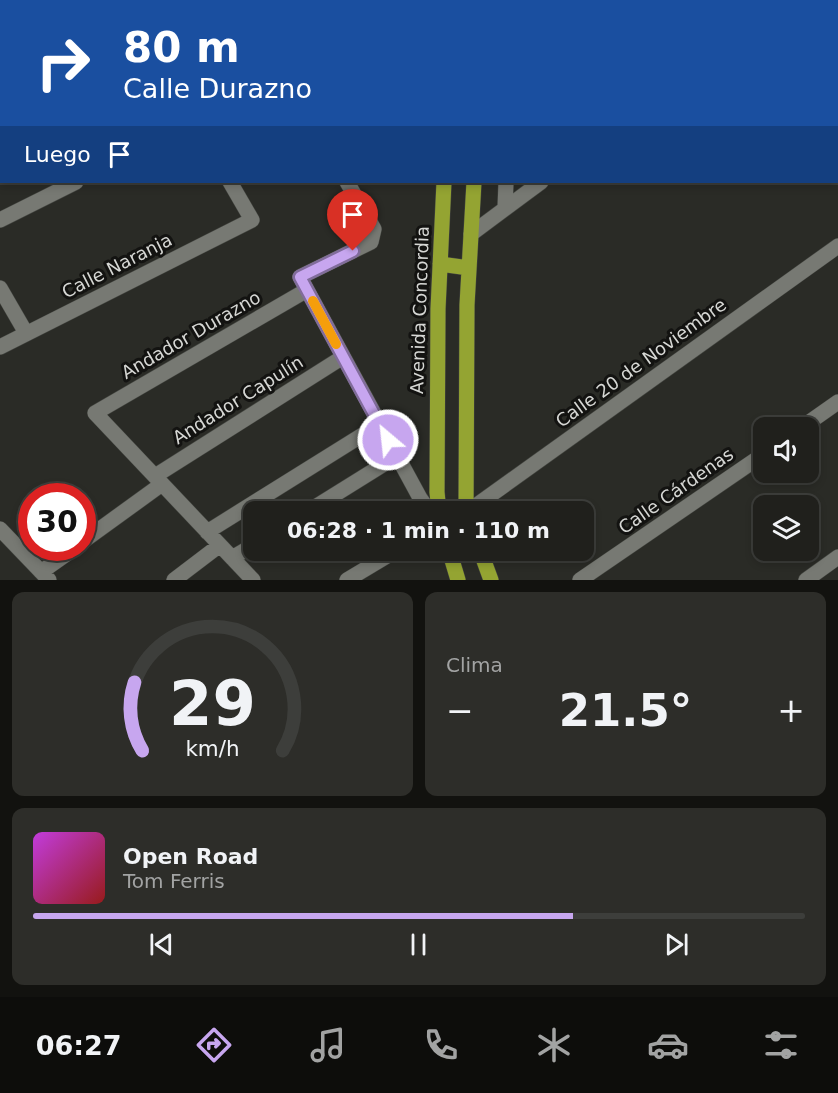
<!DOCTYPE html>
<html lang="es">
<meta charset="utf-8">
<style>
body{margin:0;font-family:"DejaVu Sans",sans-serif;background:#2d2d29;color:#f1f3f6;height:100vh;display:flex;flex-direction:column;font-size:22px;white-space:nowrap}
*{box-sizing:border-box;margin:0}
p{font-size:20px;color:#a2a3a3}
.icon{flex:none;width:33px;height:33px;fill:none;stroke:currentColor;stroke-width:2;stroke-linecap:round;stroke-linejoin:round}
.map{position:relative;height:580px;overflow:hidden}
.panel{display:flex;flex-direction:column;gap:12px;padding:12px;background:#12120f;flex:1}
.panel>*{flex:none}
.banner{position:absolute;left:0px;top:0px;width:838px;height:183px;box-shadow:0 3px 9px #0003,0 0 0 2px #3d3e3b;background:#1a4fa0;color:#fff;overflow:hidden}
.controls{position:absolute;left:753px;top:417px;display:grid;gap:12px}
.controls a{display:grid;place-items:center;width:66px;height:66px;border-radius:12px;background:#20201c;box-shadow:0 3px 9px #0003,0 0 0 2px #3d3e3b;font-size:30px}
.speed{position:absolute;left:18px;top:483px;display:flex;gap:12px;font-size:30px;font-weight:700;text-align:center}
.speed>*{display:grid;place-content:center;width:78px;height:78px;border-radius:50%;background:#20201c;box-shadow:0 3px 9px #0003,0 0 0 2px #3d3e3b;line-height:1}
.speed .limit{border:9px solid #d22;background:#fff;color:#111}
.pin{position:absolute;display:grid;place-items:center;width:51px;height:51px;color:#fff;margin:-62px -26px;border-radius:50% 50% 50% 0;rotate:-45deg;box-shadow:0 0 6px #0007}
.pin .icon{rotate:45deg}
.me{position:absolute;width:66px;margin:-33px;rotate:332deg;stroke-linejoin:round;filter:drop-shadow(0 0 4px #0008)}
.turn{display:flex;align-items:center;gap:21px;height:126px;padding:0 24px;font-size:27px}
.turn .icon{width:78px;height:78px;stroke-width:2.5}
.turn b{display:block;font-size:42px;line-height:51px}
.then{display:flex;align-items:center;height:57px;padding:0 24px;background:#0003;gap:12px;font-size:22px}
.big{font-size:45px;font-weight:700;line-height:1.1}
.panel .tile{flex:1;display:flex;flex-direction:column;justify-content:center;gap:9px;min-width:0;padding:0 21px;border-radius:12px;background:#2d2d29}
.panel .dial{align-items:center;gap:0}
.dial svg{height:156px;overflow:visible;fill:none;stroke:#3d3e3b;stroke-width:7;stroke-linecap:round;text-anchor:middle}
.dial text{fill:#f1f3f6;stroke:none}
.song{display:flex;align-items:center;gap:18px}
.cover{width:72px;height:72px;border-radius:9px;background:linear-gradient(135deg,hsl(290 70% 55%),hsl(0 70% 35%))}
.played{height:6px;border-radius:3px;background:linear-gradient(90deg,#c7a6ef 70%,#3d3e3b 70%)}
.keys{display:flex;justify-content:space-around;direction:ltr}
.heat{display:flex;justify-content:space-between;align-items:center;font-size:33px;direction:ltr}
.panel .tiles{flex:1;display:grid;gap:12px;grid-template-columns:1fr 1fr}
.tile:last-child{grid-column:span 2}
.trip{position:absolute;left:243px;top:501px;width:351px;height:60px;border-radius:12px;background:#20201c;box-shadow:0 3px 9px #0003,0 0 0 2px #3d3e3b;font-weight:700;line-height:60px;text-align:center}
.dock{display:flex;height:96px;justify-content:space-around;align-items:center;background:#0d0d0b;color:#a2a3a3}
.dock .icon{width:42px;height:42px}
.dock .on{color:#c7a6ef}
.dock b{font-size:27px;color:#f1f3f6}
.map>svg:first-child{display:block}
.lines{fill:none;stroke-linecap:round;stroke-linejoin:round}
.minor-casing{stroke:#454742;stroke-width:16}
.major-casing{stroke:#454742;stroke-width:16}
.minor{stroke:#777973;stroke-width:15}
.major{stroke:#94a432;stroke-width:15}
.route-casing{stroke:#816c9b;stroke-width:15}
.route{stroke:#c7a6ef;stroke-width:10}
.slow{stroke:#f59e0b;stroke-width:10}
.labels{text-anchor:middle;stroke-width:6;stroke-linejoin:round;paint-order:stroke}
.street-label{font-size:18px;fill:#d6d7d4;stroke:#131311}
</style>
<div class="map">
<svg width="838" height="580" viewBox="0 0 838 580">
<rect width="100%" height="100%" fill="#2a2b26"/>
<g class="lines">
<g class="minor-casing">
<path id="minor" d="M126,0L127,2
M242,0L243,2
M335,0L336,2
M0,90H2
M347,182L374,229L371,242L300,277L420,498L430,512
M505,208L506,182
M0,220L76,182
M471,234L541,182
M0,288L26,333
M0,347L252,220L230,182
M801,428L838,402
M155,476L343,357
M307,512L397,456
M467,512L838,246
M0,529L49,580
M207,532L380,424
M82,542L162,484
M232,558L254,545
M41,572L75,548
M174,580L220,545
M253,580L95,413L307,290
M347,580L397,550
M580,580L764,454
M806,580L838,557"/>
</g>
<g class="major-casing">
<path id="major" d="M445,0V2
M479,0L480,2
M440,264L469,268
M439,512L437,492L438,309L444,182
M466,512L467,305L474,182
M449,550L458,580
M480,550L491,580"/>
</g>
<use href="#minor" class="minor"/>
<use href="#major" class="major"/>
</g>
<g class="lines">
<g class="route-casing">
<path id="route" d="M353,251L300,277L388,440"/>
</g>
<use href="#route" class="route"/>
<path class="slow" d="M313,301L336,344"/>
</g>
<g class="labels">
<g class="street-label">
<text transform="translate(117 266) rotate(-27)" y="6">Calle Naranja</text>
<text transform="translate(420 310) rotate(-88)" y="6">Avenida Concordia</text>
<text transform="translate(191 335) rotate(-30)" y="6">Andador Durazno</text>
<text transform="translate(641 363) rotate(-36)" y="6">Calle 20 de Noviembre</text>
<text transform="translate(238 400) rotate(-32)" y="6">Andador Capulín</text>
<text transform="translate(676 491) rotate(-35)" y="6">Calle Cárdenas</text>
</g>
</g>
</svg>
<div class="controls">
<a><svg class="icon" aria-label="sound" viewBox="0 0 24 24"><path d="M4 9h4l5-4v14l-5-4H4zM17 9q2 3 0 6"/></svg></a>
<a><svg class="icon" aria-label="layers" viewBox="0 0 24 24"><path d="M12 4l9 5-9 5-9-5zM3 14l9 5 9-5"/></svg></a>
</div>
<div class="speed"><div class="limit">30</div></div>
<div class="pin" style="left:353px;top:251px;background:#d93025"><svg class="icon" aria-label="arrive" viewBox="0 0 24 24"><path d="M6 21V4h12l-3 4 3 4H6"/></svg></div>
<svg class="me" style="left:388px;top:440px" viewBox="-20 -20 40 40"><circle r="17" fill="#c7a6ef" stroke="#fff" stroke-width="3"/><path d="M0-11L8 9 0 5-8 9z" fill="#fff"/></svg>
<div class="trip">06:28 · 1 min · 110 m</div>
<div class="banner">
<div class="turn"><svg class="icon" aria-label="right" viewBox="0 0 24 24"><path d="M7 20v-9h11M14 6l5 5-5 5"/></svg><div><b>80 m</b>Calle Durazno</div></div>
<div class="then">Luego<svg class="icon" aria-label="arrive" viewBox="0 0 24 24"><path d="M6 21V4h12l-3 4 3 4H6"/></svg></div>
</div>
</div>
<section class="panel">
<div class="tiles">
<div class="tile dial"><svg viewBox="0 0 100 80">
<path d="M14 69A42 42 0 1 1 86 69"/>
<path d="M14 69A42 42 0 0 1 10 34" stroke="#c7a6ef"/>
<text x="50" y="56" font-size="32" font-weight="700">29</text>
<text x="50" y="72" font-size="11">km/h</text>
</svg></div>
<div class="tile"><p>Clima</p>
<div class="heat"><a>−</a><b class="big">21.5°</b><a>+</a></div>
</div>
<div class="tile">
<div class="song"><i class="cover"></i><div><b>Open Road</b><p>Tom Ferris</p></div></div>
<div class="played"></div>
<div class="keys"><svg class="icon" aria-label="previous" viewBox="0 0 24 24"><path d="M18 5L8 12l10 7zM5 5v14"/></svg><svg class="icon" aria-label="pause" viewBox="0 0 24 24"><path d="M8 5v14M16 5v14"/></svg><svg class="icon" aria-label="next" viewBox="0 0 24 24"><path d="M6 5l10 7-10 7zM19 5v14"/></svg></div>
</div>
</div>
</section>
<nav class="dock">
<b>06:27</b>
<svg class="icon on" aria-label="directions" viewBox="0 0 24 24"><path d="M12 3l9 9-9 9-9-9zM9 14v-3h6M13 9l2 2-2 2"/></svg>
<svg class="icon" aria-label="music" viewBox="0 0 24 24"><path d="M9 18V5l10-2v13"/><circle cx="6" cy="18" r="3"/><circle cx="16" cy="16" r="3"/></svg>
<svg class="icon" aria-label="phone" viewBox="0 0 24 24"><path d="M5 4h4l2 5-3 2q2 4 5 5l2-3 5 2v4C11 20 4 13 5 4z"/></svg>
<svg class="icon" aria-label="climate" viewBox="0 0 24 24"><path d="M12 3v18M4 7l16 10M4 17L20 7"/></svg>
<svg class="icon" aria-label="car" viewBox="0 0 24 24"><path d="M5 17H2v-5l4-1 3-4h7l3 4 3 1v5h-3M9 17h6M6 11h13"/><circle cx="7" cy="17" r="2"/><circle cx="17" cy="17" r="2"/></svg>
<svg class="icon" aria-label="filters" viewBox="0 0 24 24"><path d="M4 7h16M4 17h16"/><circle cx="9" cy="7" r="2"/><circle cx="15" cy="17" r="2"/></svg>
</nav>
